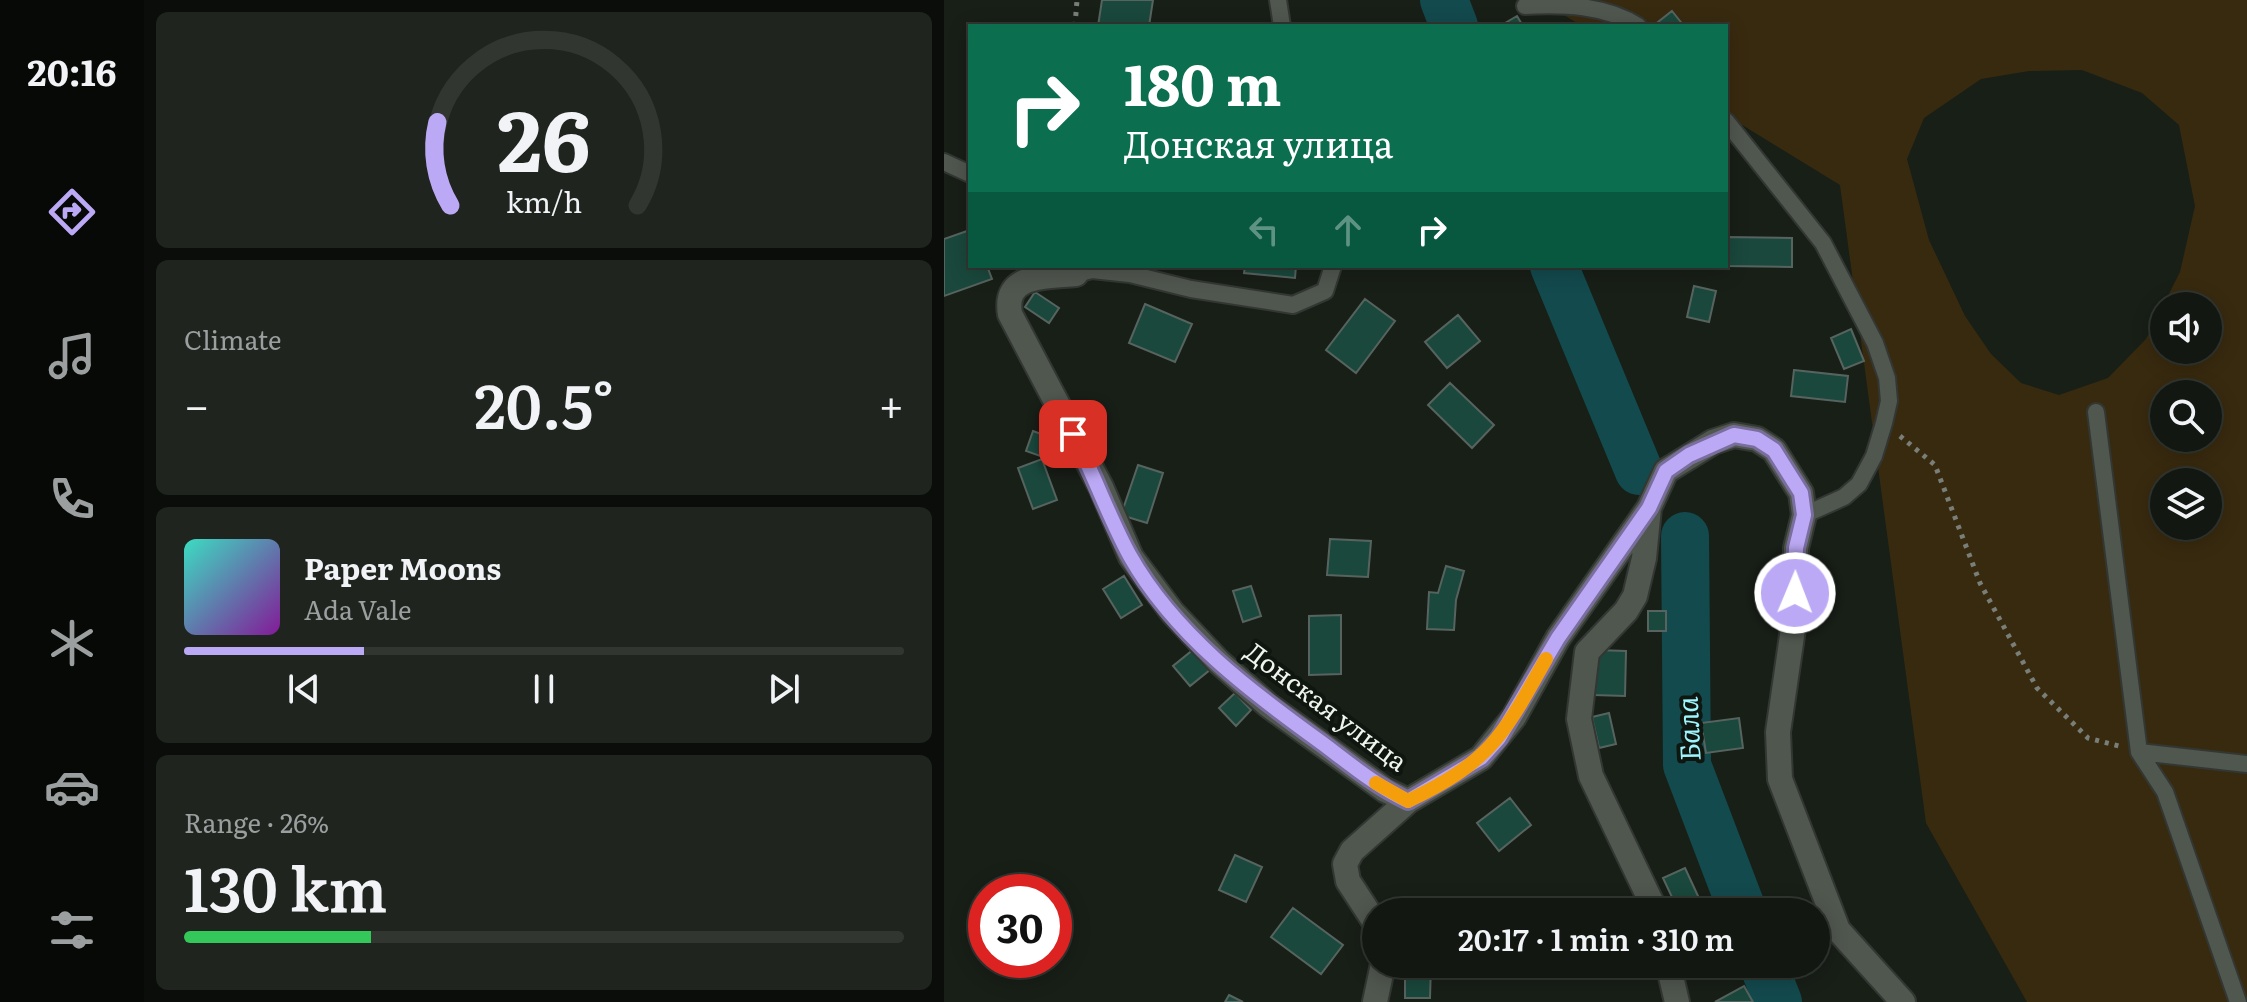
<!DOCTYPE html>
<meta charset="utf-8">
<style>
body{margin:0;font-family:Literata,serif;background:#1f241f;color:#f1f3f6;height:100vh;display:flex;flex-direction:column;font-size:30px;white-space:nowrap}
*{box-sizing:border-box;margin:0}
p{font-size:26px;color:#9c9f9f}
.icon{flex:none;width:44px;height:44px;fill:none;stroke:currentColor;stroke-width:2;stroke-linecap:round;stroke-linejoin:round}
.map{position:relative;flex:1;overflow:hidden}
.details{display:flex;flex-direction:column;gap:12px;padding:12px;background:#0a0d09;width:800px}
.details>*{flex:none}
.top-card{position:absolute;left:24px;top:24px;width:760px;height:244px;border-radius:0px;box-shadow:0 4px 20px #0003,0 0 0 2px #313631;background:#0b6e4f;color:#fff;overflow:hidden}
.fabs{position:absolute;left:1206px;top:292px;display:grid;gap:16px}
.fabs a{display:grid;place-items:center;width:72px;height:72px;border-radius:50%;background:#121711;box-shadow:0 4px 20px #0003,0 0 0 2px #313631;font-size:40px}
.speed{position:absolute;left:24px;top:874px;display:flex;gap:16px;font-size:40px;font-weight:700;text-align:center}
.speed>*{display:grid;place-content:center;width:104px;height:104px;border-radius:50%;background:#121711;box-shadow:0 4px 20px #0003,0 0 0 2px #313631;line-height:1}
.speed .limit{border:12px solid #d22;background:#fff;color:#111}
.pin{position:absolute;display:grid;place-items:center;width:68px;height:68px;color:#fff;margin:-34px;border-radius:16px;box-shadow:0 4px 12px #0006}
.me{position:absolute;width:88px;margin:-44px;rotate:1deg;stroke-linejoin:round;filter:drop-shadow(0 0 6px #0008)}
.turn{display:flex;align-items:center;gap:28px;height:168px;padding:0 24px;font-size:36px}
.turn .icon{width:104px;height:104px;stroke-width:2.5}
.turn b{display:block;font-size:56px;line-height:68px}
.lanes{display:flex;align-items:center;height:76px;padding:0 24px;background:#0003;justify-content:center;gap:40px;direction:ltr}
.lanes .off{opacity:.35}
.big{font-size:60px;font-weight:600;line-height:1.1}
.details .tile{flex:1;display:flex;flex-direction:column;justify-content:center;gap:12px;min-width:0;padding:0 28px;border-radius:12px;background:#1f241f}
.details .dial{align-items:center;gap:0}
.dial svg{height:208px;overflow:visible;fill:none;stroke:#313631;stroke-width:7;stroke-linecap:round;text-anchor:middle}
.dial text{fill:#f1f3f6;stroke:none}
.song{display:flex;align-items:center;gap:24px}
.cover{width:96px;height:96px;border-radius:12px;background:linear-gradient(135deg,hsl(170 70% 55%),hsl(290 70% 35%))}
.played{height:8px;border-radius:4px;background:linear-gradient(90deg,#bca9f5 25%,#313631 25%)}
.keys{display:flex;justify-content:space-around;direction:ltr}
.heat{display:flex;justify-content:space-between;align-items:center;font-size:44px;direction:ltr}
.charge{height:12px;border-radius:6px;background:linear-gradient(90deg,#34c759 26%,#313631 0)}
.trip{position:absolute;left:418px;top:898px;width:468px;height:80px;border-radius:40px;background:#121711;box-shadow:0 4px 20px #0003,0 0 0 2px #313631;font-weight:600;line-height:80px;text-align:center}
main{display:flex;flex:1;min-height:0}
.dock{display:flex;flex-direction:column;width:144px;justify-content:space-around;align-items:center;background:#070907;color:#9c9f9f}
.dock .icon{width:56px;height:56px}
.dock .on{color:#bca9f5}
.dock b{font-size:36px;color:#f1f3f6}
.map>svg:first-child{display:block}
.green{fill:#382a0f;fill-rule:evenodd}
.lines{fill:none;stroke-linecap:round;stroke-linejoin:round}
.river{stroke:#134a4e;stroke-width:48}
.building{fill:#1a483c;stroke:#57635f;stroke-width:2}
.lane-casing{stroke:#333733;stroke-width:20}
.street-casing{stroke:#333733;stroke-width:28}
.path{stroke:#797f78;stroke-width:5;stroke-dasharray:4 6;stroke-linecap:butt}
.lane{stroke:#50574f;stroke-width:16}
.street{stroke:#50574f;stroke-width:24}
.route-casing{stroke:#7a6e9f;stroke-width:20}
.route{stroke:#bca9f5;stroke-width:14}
.slow{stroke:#f59e0b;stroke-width:14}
.labels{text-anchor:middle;stroke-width:8;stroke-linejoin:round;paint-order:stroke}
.street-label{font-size:26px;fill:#eff4ef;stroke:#0f150f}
.water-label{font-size:28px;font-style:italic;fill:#9df5fd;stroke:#0f150f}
</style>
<main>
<nav class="dock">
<b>20:16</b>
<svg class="icon on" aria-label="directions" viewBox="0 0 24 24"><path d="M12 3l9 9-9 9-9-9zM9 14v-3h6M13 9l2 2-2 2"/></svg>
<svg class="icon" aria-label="music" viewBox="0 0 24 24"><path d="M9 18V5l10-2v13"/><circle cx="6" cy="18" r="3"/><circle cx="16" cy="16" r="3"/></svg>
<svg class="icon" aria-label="phone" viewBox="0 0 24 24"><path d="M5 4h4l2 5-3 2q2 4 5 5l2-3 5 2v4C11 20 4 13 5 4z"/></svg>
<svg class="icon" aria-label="climate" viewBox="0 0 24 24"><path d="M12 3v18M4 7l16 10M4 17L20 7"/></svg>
<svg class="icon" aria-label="car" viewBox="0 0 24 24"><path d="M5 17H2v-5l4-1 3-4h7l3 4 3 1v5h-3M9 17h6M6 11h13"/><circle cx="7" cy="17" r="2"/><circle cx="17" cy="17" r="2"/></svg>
<svg class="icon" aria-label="filters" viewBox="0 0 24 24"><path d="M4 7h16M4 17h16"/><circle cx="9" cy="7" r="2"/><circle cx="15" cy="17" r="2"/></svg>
</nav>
<section class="details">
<div class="tile dial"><svg viewBox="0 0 100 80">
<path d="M14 69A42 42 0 1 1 86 69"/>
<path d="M14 69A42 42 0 0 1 9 37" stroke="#bca9f5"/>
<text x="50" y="56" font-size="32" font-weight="700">26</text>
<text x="50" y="72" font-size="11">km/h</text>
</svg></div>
<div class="tile"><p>Climate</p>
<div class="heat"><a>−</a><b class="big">20.5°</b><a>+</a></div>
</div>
<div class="tile">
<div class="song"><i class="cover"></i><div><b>Paper Moons</b><p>Ada Vale</p></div></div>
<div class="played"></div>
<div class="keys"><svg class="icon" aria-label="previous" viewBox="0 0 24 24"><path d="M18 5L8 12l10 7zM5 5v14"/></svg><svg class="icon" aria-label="pause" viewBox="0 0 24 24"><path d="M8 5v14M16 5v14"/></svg><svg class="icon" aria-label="next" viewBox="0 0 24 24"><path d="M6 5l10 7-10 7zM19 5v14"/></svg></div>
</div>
<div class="tile"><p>Range · 26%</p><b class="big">130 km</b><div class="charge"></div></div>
</section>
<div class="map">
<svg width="1303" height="1002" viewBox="0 0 1303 1002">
<rect width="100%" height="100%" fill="#181f17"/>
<path class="green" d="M595,0H1303V1002H1083L982,823L896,185L782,115V26H638ZM1138,70L1198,93L1235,125L1251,206L1236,272L1202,339L1164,378L1115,395L1077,383L1047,354L1021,316L985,240L963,159L980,118L1037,79L1085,71ZM1220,306H1264V350H1220ZM1220,394H1264V438H1220ZM1220,482H1264V526H1220Z"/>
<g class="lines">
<path class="river" d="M500,0L510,26
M610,266L695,471
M741,536L743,765L799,912
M819,964L834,1002"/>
</g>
<path class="building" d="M158,0H209L205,26H154Z
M728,11L740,26H717L714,22Z
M573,16L579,26H556Z
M26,230V266H43L48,279L0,296V239Z
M782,237L848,238V267L782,266Z
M301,266H352L351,278L300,273Z
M750,286L772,291L765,322L743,317Z
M91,292L115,308L105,323L81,307Z
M421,299L451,321L412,373L382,350Z
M201,304L248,324L231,362L185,343Z
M514,315L536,341L503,368L481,342Z
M907,329L920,361L900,369L887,338Z
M850,370L904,376L901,402L847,396Z
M506,383L550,425L528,448L484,405Z
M89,431L108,438L102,458L82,451Z
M98,459L113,500L89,509L74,468Z
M194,465L219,473L203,523L177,515Z
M386,539L427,541L424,577L383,575Z
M502,566L520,571L512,600L510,630L483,629L485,592L494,593Z
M180,576L198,605L177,618L159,589Z
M307,586L317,616L299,622L289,591Z
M704,611H722V631H704Z
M397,615V674L365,675V616Z
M250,649L267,669L246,686L229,666Z
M652,650L682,651L681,696L650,695Z
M291,693L307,710L292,726L275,708Z
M665,713L672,744L655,748L648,717Z
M795,718L799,748L762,753L757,723Z
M566,798L587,825L555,851L533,823Z
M291,855L318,867L302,902L275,890Z
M741,868L761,911L758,912H735L719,878Z
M349,908L399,945L377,974L327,937Z
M461,964H487L486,998H461Z
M800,986L809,1002H771Z
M285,995L299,1002H281Z"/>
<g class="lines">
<g class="lane-casing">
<path id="lane" d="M334,0L338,26
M581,6C619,4 661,5 694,26
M782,121L879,243L931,343L943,378L945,401L940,423L930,456L915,484L900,497L860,515
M0,162L26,174
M132,274L148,270L186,274L247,289L349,305L381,291L389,266
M1152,412L1195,752L1221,792L1294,1002
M1195,752L1303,764"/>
</g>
<g class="street-casing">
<path id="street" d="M132,274C103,277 59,273 66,314L157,487L187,557L228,612L275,662L324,705L441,790L464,801
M705,508L700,558L691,596L682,611L643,652L635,719L647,776L712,912
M432,924L404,881L401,864L408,851L464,801L537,758L570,717L614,638L705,508L722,471L769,442L790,435L813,439L830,450L857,493L860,515L852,548L851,615L834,732L836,779L894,930L959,1002
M724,964L733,1002
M431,1002L439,964"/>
</g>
<path class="path" d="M131,26L133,0
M956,436L991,465L1036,583L1093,688L1144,738L1175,746"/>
<use href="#lane" class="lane"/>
<use href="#street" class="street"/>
</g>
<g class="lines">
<g class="route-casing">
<path id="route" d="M129,434C150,474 165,518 186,556C230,634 307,692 378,743C406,764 432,786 464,801L537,758L555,738L614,638L705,508L722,471L745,455L790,435L813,439L830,450L857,493L860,515L852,548L851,593"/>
</g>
<use href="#route" class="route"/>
<path class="slow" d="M432,783L464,801C547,761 559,736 602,659"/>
</g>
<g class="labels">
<g class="street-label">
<text transform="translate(382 707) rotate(37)" y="9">Донская улица</text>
</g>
<g class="water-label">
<text transform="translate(745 729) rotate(-93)" y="10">Бала</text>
</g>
</g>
</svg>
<div class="fabs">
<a><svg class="icon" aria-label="sound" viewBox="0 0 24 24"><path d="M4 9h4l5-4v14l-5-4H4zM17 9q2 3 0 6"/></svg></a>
<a><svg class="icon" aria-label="search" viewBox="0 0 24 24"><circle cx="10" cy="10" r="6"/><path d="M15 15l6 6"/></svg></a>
<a><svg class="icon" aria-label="layers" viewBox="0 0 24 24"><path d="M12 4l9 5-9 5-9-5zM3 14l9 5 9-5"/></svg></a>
</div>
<div class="speed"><div class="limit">30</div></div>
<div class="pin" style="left:129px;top:434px;background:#d93025"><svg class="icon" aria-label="arrive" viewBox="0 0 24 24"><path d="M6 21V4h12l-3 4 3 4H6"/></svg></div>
<svg class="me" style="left:851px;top:593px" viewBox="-20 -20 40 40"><circle r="17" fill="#bca9f5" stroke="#fff" stroke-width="3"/><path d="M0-11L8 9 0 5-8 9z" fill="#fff"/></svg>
<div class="trip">20:17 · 1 min · 310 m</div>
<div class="top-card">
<div class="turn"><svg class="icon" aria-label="right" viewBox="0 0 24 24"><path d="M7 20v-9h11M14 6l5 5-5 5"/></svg><div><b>180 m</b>Донская улица</div></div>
<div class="lanes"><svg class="icon off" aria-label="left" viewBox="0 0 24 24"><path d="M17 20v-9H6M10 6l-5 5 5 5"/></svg><svg class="icon off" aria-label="ahead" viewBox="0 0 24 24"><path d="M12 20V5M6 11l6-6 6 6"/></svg><svg class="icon" aria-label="right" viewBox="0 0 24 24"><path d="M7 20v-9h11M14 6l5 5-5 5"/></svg></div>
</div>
</div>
</main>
